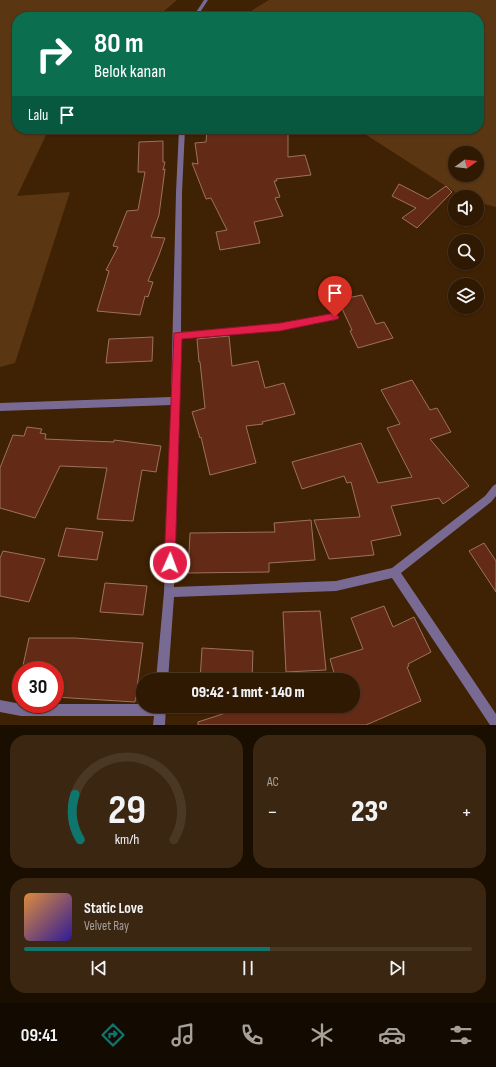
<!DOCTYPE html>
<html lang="id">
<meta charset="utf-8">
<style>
body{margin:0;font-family:"Sofia Sans Condensed",sans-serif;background:#3b2611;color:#f1f3f6;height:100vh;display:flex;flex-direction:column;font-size:15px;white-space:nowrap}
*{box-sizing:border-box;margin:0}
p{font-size:13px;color:#a7a099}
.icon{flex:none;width:22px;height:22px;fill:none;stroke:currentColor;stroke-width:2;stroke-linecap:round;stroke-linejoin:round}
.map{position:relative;height:725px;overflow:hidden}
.side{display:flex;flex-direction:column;gap:10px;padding:10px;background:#1a0e01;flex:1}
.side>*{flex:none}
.top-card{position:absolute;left:12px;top:12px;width:472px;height:122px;border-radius:16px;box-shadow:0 1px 3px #0004,0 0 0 1px #4a3824;background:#0b6e4f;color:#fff;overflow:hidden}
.needle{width:26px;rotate:75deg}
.tools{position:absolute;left:448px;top:146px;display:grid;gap:8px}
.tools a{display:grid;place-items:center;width:36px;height:36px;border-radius:50%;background:#2f1902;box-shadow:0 1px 3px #0004,0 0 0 1px #4a3824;font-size:20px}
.speed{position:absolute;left:12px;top:661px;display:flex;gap:8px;font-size:20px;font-weight:700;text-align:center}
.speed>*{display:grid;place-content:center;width:52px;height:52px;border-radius:50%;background:#2f1902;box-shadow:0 1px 3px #0004,0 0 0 1px #4a3824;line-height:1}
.speed .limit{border:6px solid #d22;background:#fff;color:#111}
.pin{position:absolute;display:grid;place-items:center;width:34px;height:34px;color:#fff;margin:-41px -17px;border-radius:50% 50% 50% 0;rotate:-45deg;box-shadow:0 0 4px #0007}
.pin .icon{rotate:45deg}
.me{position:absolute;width:44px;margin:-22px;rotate:2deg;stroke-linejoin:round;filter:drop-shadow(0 0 3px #0008)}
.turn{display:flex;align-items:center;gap:14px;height:84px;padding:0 16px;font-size:18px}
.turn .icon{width:52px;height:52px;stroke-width:2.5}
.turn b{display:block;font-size:28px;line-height:34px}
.then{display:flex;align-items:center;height:38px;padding:0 16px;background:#0003;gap:8px;font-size:15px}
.big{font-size:30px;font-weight:800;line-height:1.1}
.side .card{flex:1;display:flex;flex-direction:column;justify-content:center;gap:6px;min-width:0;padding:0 14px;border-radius:16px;background:#3b2611}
.side .dial{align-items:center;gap:0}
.dial svg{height:104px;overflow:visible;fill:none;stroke:#4a3824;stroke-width:7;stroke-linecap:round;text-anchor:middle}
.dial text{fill:#f1f3f6;stroke:none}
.song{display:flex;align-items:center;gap:12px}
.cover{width:48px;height:48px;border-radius:6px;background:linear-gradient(135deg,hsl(30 70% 55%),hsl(250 70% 35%))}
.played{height:4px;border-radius:2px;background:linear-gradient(90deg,#0f766e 55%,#4a3824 55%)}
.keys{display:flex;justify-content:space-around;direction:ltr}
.heat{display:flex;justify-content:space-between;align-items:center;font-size:22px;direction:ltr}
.side .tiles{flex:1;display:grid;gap:10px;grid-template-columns:1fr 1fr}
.card:last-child{grid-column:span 2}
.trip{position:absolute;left:136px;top:673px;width:224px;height:40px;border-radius:20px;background:#2f1902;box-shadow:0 1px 3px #0004,0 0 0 1px #4a3824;font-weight:800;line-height:40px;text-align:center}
.tabs{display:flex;height:64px;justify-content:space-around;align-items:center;background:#130a01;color:#a7a099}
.tabs .icon{width:28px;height:28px}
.tabs .current{color:#0f766e}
.tabs b{font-size:18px;color:#f1f3f6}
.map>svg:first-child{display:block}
.green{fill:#5b3613;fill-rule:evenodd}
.building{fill:#632b16;stroke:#9d7161}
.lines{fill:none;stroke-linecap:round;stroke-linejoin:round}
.minor{fill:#796a94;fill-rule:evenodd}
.route{fill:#e11d48;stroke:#92132f}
</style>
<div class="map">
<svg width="496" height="725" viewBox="0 0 496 725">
<rect width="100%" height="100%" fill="#3f2103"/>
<path class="green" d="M0,0H177L157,17H17V129H49L17,196L70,192L15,363L0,367Z
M269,0H496V207L477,202V197H463L357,129H479V17H241ZM455,153H477V175H455Z"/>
<path class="building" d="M207,129H288V157L305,155L311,175L276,179L277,181H274L280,197L275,198L283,216L254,222L260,243L220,250L216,232L227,230L211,198L206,199L192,163L198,164L195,143L206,142Z
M163,141V162H165L163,170L165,169L159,215L151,237L165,238L159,255L148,281L153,282L148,297L145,296L140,315L97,311L109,271L106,270L118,247L113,246L127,211L138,210L145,172H138L139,142Z
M399,184L428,199L446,186L452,192L417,228L402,218L416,208L392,196Z
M362,295L376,324L384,322L393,338L358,348L350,331L352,330L338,300Z
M229,336L232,366L258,361L265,388L284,383L295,414L262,422L263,424L246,426L256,463L210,475L201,437L200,438L192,412L205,408L200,362H199L197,339Z
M153,337L152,361L106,363L109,339Z
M412,380L430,410L437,408L451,432L430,439L469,486L443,504L439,498L391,506L401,535L371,541L374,555L329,559L314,520L360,517L351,482L347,483L344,476L302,489L292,462L361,443L378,483L412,477L387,428L400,424L381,390Z
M27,427L42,429L40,433L46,434L45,439L114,442V440L161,446L156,472L142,470L133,521L97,519L107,468L60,466L35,518L0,508V468L13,435L24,436Z
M311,520L315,560L269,563V572L188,573L190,533L275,532L274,523Z
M66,528L103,532L97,560L58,556Z
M484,543L496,561V592L469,551Z
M3,551L45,559L29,602L0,596V558Z
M105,583L147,586L143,615L100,612Z
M384,606L393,627L414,617L431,652L408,664L409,666L407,667L421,701L366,725H198V722L247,706H353V680H336L330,659L363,649L351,618Z
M320,611L326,670L286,672L283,612Z
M29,638H75L143,643L135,702L55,697V670H22Z
M202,648L253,651L252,680H200Z"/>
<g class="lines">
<path class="minor" d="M204,0H208L197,17H193Z
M179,129H185L182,192L181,332L280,324L335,314L339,317L335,320L280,330L181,339L180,401L174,587L336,581L392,568L485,496L493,486L496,484V496L491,502L401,573L496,714V725H490L392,578L336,591L174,597L168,680H156L164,592L171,405L0,411V403L171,397L176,192Z
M0,700L21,704H143V706H166L165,725H153L154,716H21L0,712Z"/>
</g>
<path class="route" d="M335,313L339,317L338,319L280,331L182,339L175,563L174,567L170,569L166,567L164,563L174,333L280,323Z"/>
</svg>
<div class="tools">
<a><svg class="needle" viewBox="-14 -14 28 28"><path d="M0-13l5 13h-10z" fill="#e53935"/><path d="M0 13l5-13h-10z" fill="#a7a099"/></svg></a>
<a><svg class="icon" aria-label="sound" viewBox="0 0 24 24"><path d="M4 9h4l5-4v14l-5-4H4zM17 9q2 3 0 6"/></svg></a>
<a><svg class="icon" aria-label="search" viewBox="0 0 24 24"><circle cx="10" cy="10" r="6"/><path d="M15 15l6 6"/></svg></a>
<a><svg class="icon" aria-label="layers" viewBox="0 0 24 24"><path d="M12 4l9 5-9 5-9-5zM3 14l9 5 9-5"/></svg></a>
</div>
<div class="speed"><div class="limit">30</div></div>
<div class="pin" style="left:335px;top:317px;background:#d93025"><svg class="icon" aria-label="arrive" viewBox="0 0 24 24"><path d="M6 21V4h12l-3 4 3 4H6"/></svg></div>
<svg class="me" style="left:170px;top:563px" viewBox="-20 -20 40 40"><circle r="17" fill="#e11d48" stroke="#fff" stroke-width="3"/><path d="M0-11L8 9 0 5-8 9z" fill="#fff"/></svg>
<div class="trip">09:42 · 1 mnt · 140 m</div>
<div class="top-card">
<div class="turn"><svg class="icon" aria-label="right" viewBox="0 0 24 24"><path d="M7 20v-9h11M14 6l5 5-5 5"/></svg><div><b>80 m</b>Belok kanan</div></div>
<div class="then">Lalu<svg class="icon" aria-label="arrive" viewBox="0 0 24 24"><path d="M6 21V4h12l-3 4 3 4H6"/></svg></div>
</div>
</div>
<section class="side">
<div class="tiles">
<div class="card dial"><svg viewBox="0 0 100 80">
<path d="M14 69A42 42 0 1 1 86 69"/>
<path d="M14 69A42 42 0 0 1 10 34" stroke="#0f766e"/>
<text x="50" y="56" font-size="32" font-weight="700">29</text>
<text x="50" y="72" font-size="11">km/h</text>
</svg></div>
<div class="card"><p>AC</p>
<div class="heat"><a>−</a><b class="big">23°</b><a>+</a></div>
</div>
<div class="card">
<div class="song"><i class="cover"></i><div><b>Static Love</b><p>Velvet Ray</p></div></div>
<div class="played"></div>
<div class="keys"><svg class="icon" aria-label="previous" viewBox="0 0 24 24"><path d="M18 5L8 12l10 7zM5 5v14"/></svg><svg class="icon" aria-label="pause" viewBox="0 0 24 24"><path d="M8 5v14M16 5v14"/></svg><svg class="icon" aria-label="next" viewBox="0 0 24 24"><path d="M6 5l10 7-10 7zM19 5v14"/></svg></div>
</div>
</div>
</section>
<nav class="tabs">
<b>09:41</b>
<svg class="icon current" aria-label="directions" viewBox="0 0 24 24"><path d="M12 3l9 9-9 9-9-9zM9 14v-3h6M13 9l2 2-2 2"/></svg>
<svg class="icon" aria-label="music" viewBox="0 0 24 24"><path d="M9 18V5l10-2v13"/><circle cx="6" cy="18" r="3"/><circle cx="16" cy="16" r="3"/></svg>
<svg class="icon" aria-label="phone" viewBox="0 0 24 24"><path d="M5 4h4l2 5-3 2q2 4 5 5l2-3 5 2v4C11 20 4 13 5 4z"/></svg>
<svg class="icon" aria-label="climate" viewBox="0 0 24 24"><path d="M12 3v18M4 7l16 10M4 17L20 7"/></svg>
<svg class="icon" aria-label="car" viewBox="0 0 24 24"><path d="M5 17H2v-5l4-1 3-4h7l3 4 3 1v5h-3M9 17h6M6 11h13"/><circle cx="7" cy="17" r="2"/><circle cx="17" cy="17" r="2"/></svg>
<svg class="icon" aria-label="filters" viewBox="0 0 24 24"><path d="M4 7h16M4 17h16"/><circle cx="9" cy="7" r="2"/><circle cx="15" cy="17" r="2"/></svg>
</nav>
